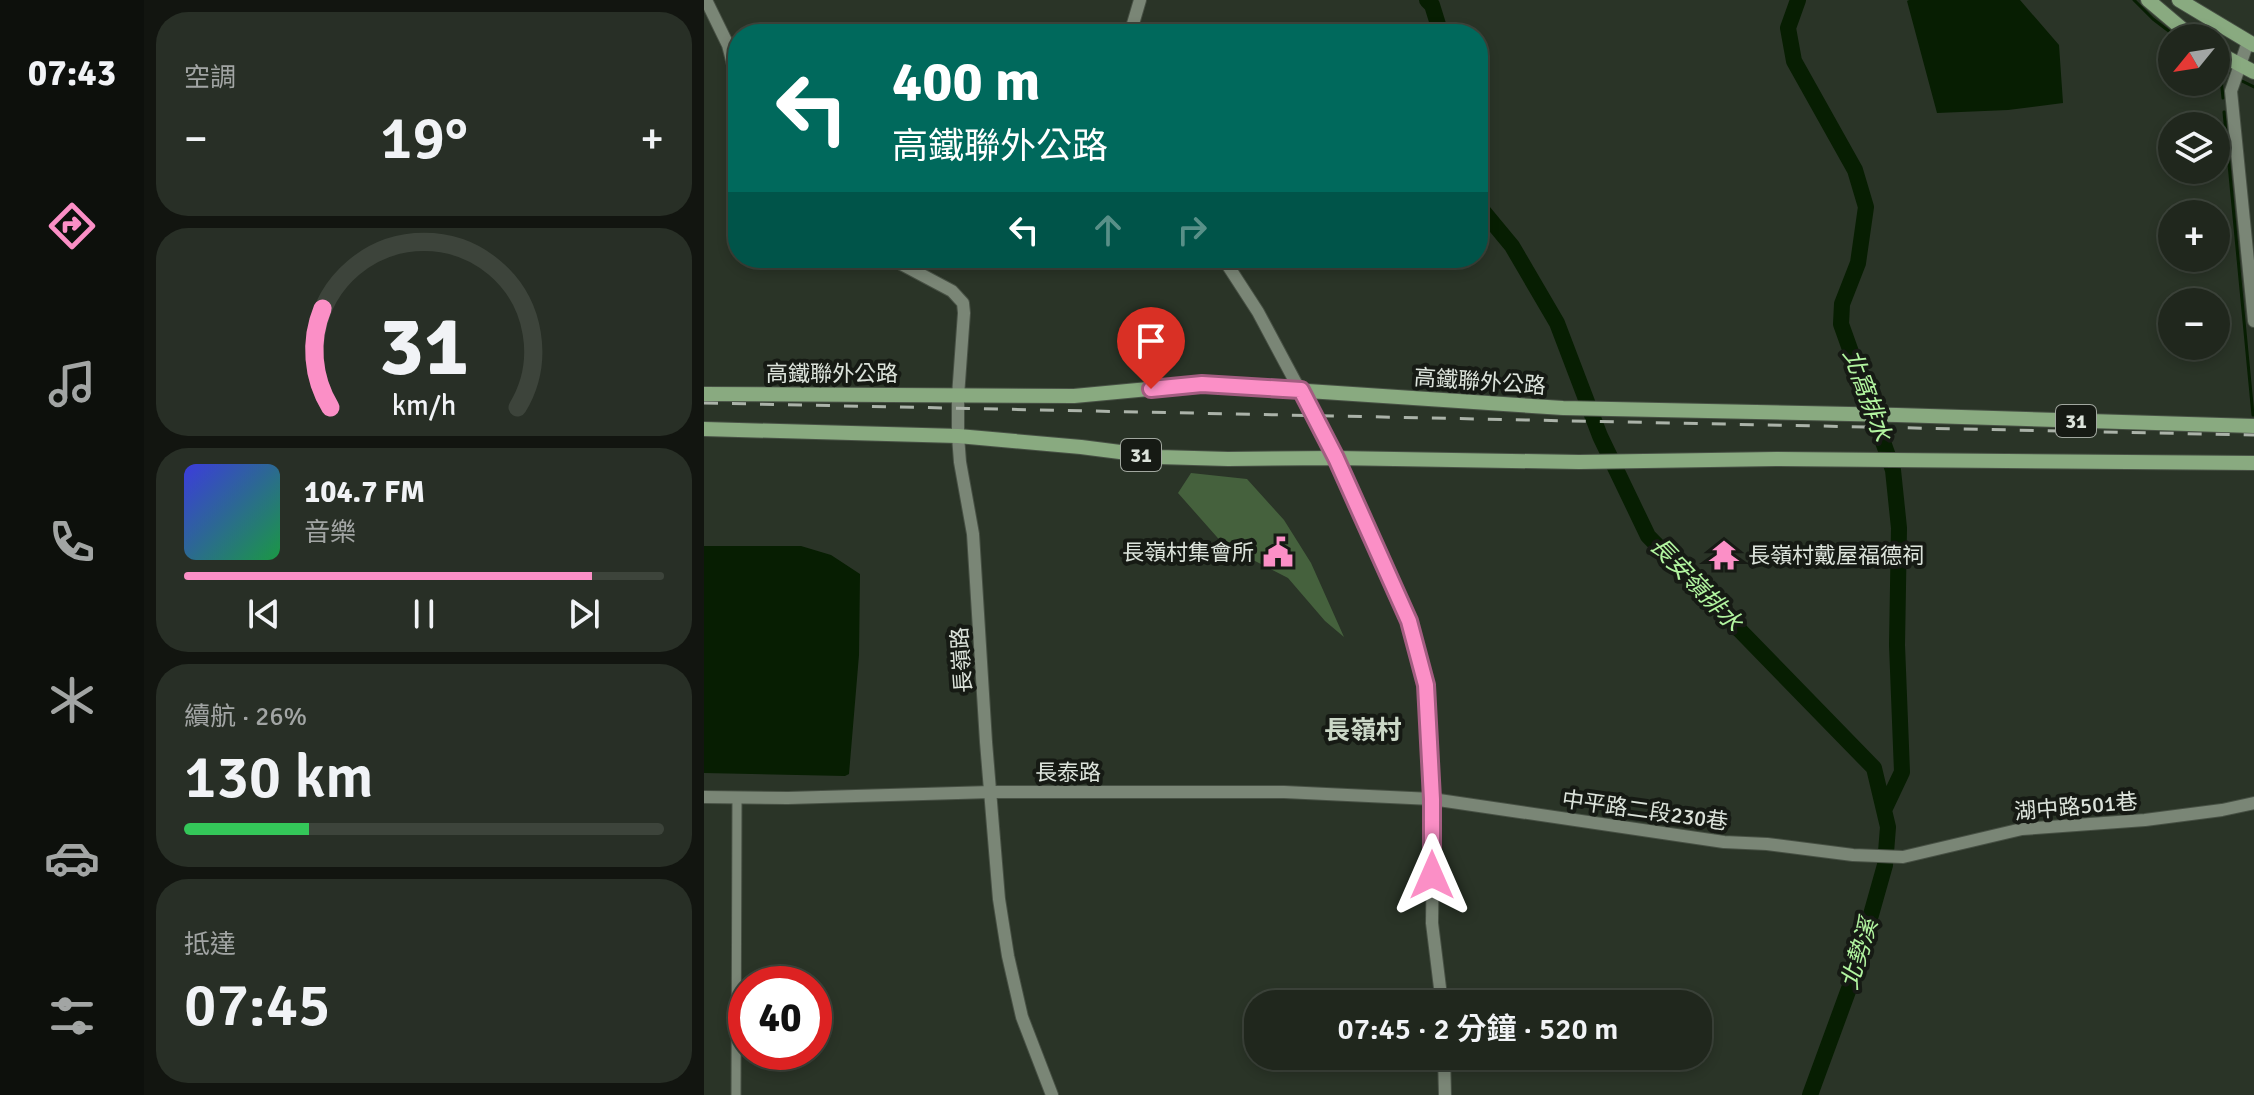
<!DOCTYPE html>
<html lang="zh-TW">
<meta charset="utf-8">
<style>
body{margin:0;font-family:Signika,"Noto Sans TC",sans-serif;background:#282f26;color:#f1f3f6;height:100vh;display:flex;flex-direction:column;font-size:30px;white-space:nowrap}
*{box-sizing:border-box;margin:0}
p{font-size:26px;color:#a2a5a4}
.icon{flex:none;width:44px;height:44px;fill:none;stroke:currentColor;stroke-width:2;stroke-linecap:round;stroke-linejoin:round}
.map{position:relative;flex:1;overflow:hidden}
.drawer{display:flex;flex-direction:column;gap:12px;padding:12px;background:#121510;width:560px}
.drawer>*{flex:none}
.top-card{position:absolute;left:24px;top:24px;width:760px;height:244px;border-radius:32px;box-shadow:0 4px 12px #0003,0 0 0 2px #3d443b;background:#00695c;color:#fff;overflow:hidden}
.needle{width:52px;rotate:240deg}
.buttons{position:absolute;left:1454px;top:24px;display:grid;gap:16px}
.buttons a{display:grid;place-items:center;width:72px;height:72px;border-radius:50%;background:#20271d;box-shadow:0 4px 12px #0003,0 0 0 2px #3d443b;font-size:40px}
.speed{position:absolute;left:24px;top:966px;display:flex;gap:16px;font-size:40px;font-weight:700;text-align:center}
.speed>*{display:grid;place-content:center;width:104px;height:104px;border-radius:50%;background:#20271d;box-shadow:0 4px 12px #0003,0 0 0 2px #3d443b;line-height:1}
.speed .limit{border:12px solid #d22;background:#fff;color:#111}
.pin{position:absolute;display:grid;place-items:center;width:68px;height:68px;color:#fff;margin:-82px -34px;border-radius:50% 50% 50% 0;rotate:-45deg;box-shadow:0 0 8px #0007}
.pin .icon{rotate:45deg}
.me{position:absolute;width:88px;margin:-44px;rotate:0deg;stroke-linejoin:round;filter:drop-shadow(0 0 6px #0008)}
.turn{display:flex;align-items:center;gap:28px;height:168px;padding:0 32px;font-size:36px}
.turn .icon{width:104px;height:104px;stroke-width:2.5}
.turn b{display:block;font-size:56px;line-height:68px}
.lanes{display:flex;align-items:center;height:76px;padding:0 32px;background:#0003;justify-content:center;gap:40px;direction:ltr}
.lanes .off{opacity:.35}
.big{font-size:60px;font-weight:600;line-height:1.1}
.drawer .card{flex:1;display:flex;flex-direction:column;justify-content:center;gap:12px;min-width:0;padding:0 28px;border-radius:32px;background:#282f26}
.drawer .dial{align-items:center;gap:0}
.dial svg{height:208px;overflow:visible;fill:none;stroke:#3d443b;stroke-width:7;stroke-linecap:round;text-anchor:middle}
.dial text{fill:#f1f3f6;stroke:none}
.song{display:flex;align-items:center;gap:24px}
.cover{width:96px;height:96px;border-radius:12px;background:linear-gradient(135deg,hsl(240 70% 55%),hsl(140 70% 35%))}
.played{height:8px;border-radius:4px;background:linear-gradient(90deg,#fb8fc6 85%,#3d443b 85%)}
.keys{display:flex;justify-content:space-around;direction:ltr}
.heat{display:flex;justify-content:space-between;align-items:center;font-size:44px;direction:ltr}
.charge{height:12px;border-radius:6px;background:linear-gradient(90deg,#34c759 26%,#3d443b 0)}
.trip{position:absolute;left:540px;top:990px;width:468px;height:80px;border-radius:32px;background:#20271d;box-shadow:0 4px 12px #0003,0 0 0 2px #3d443b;font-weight:600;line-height:80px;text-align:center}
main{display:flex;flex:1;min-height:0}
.tabs{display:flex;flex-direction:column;width:144px;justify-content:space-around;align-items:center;background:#0d100c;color:#a2a5a4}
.tabs .icon{width:56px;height:56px}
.tabs .selected{color:#fb8fc6}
.tabs b{font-size:36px;color:#f1f3f6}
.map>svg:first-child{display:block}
.green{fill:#45613d}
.water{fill:#071e02}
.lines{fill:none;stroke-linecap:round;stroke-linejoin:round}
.stream{stroke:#071e02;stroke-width:3}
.river{stroke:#071e02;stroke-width:16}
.street-casing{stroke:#475044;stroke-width:11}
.secondary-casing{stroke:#475044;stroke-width:14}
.primary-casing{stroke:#475044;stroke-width:16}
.street{stroke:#7a8676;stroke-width:9}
.secondary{stroke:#7a8676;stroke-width:12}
.primary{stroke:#89aa80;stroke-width:14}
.rail{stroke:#abb3a9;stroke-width:3;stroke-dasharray:14 14;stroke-linecap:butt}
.route-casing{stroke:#a35d81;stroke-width:20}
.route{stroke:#fb8fc6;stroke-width:14}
.labels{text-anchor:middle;stroke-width:8;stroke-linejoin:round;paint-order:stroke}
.shield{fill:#161a14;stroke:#a1a79f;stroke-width:2}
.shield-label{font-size:20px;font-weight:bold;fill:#dce3db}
.street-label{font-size:22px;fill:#dce3db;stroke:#161a14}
.poi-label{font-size:22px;fill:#dce3db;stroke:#161a14;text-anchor:end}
.water-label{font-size:24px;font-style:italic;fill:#b2f5a0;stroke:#161a14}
.quarter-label{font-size:26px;font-weight:bold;fill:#cbd8c7;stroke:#161a14}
</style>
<main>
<nav class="tabs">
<b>07:43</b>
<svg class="icon selected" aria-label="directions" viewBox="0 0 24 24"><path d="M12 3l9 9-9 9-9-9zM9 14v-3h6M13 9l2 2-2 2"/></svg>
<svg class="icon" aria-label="music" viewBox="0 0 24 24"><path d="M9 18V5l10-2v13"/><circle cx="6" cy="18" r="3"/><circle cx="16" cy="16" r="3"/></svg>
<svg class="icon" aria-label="phone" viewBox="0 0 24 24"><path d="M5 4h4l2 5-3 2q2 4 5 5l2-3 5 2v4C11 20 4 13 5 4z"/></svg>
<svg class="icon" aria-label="climate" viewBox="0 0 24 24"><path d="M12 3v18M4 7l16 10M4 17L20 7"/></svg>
<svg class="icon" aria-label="car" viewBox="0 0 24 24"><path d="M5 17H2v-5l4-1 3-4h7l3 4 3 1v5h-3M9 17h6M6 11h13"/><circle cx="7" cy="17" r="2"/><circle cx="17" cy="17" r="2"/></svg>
<svg class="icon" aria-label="filters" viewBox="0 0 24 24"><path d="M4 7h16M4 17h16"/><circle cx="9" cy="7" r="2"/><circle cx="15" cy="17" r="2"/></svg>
</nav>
<section class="drawer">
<div class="card"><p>空調</p>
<div class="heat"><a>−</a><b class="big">19°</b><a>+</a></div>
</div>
<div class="card dial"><svg viewBox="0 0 100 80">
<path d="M14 69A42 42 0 1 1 86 69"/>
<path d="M14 69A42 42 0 0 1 11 31" stroke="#fb8fc6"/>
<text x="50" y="56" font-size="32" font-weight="700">31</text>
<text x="50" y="72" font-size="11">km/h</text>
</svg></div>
<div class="card">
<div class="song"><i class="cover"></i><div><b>104.7 FM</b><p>音樂</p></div></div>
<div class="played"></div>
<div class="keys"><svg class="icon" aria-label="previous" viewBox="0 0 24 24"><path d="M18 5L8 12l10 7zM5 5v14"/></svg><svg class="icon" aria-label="pause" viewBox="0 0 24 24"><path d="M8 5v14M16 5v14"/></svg><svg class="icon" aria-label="next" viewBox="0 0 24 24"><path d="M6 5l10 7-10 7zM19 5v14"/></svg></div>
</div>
<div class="card"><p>續航 · 26%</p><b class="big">130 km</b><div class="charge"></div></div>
<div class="card"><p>抵達</p><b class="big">07:45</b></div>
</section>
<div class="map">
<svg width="1550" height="1095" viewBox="0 0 1550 1095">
<rect width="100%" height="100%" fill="#2a3427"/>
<path class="green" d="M487,473L543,479L580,520L607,563L640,637L621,621L584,578L520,545L474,493Z"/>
<path class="water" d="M1205,0H1316L1355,45L1359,103L1304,110L1233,113L1203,1Z
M0,546H97L127,555L156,574L155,655L145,774L141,776L0,773Z"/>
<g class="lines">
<path class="stream" d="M1430,0L1449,19L1474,38
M1512,67L1525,73
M1516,69L1519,98
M1538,81L1550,87
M1520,112L1549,415"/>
<path class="river" d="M723,0L728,5L737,34
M1094,0L1084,28L1090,61L1151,170L1162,207L1154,263L1138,304L1137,324L1189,470L1195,528L1193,645L1198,772L1181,808
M774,205L808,246L853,323L896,436L944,536L1170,768L1184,827L1181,865L1150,975L1106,1095"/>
<g class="street-casing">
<path id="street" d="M32,1095L33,798"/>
</g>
<g class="secondary-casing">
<path id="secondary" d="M2,0L24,45L34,84
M426,34L436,0
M1544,42L1527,91L1550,321
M186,258L248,291L259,303L260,313L254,396V436L256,462L269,534L282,742L295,899L304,956L318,1017L348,1095
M519,258L554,312L632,458L705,621L722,685L724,715L729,851L728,923L738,1004
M0,797L84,798L287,792H580L728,799L1020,842L1063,844L1149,855L1199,857L1318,829L1441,820L1518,810L1550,803
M740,1056L741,1095"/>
</g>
<g class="primary-casing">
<path id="primary" d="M1444,0L1489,38
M1475,0L1550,45
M1512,52L1550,72
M0,394L370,396L498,384L859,408L1193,415L1550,426
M0,429L254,436L377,447L455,457L524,459L632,458L875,462L1072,459L1550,463"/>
</g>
<use href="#street" class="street"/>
<use href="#secondary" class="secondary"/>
<use href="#primary" class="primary"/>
<path class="rail" d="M0,403L1550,435"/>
</g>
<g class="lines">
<g class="route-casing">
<path id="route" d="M447,389L498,384L597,390L632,458L705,621L722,685L728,799V875"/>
</g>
<use href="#route" class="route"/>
</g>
<defs>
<g id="civic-bare" transform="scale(2.4)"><path d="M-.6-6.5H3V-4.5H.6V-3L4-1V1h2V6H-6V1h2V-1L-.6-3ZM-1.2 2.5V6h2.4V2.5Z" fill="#fb8fc6" stroke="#161a14" stroke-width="2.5" paint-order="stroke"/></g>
<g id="temple-bare" transform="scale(2.4)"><path d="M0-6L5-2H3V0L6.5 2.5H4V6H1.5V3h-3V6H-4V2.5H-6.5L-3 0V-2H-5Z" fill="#fb8fc6" stroke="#161a14" stroke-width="2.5" paint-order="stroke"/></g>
</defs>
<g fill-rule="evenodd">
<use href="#civic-bare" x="574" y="552"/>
<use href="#temple-bare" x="1020" y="555"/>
</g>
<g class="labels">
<g class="shield">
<rect x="1352" y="405" width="40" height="32" rx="6"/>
<rect x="417" y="439" width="40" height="32" rx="6"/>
</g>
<g class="shield-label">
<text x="1372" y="428">31</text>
<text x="437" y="462">31</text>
</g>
<g class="street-label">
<text x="128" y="381">高鐵聯外公路</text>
<text transform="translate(776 381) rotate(4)" y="8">高鐵聯外公路</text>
<text transform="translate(257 660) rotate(-94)" y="8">長嶺路</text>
<text x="364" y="780">長泰路</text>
<text transform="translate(1372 806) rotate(-5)" y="8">湖中路501巷</text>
<text transform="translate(941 810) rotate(8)" y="8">中平路二段230巷</text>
</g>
<g class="poi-label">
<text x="550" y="560">長嶺村集會所</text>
<text x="1044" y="563" text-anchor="start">長嶺村戴屋福德祠</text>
</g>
<g class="water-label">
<text transform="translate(1163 395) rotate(70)" y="8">北窩排水</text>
<text transform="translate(992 584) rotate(46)" y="8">長安嶺排水</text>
<text transform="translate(1155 954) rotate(-73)" y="8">北勢溪</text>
</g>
<g class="quarter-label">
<text x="659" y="739">長嶺村</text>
</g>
</g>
</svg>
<div class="buttons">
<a><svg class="needle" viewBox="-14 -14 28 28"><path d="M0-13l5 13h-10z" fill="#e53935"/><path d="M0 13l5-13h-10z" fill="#a2a5a4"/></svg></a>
<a><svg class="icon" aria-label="layers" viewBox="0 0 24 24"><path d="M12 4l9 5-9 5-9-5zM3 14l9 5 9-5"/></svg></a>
<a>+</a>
<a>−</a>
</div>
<div class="speed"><div class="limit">40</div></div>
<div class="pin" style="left:447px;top:389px;background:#d93025"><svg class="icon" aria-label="arrive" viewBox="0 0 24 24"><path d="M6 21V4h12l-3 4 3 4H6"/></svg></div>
<svg class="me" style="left:728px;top:875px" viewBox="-20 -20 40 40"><path d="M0-17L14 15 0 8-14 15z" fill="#fb8fc6" stroke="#fff" stroke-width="4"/></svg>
<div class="trip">07:45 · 2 分鐘 · 520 m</div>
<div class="top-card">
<div class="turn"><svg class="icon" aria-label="left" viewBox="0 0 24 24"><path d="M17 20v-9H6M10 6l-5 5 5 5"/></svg><div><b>400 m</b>高鐵聯外公路</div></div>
<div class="lanes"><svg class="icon" aria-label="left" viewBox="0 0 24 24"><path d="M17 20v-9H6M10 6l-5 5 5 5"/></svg><svg class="icon off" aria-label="ahead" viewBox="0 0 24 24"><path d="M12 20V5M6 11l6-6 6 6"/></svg><svg class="icon off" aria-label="right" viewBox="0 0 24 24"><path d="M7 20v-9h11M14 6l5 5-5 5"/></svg></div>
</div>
</div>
</main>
